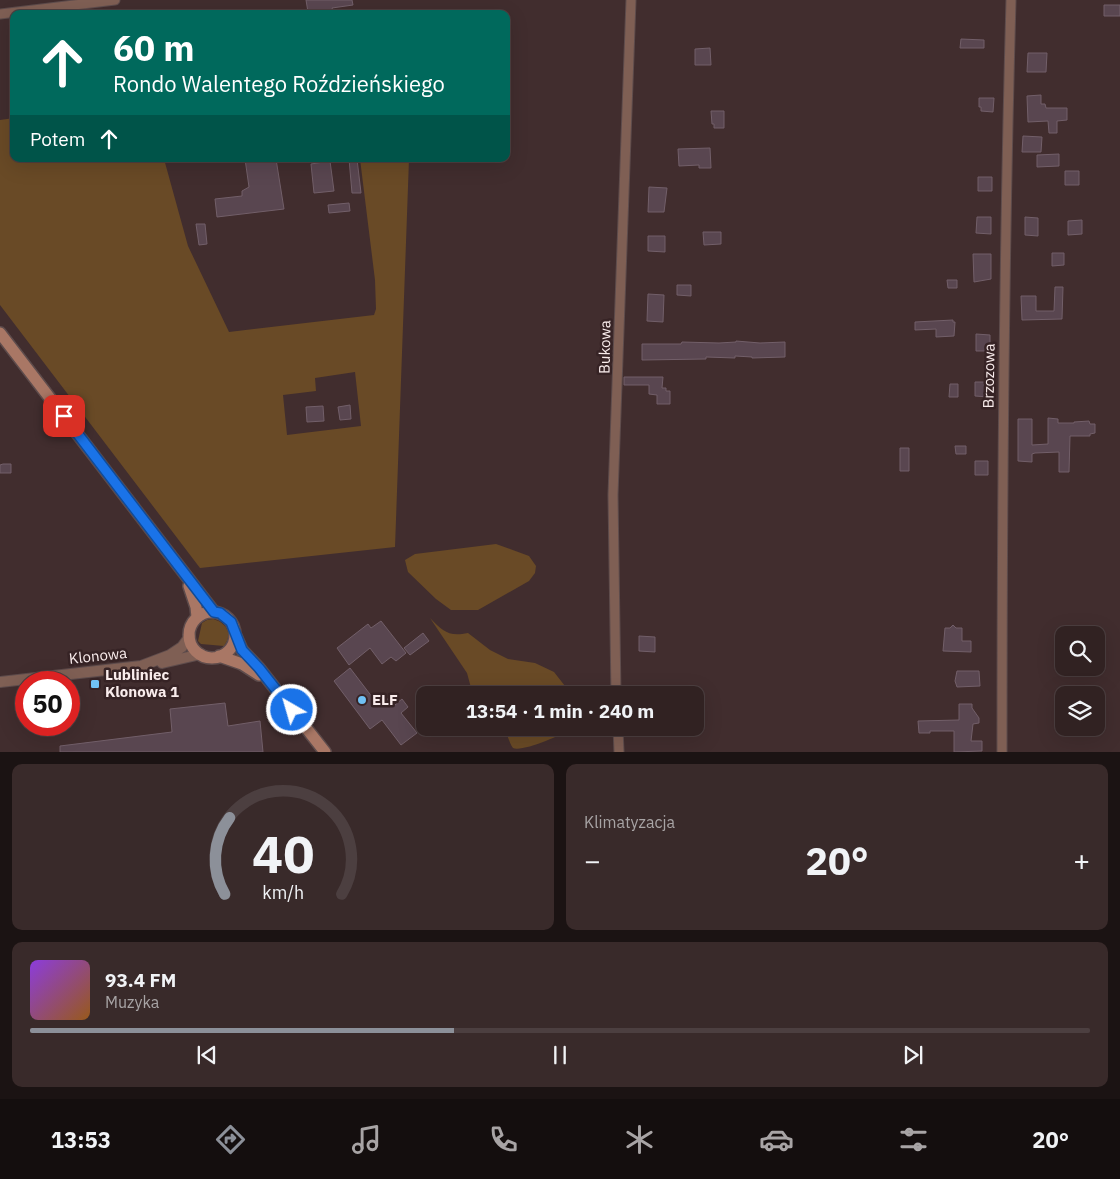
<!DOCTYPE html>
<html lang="pl">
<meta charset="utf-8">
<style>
body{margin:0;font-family:"IBM Plex Sans",sans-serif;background:#392a2a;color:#f1f3f6;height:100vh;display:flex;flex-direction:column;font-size:19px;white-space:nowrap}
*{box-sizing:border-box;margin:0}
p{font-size:16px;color:#a8a4a5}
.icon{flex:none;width:28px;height:28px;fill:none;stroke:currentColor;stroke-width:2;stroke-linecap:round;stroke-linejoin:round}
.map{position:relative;height:752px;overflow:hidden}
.side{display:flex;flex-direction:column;gap:12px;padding:12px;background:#1b1313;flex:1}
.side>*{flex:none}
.hud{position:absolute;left:10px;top:10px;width:500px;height:152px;border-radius:10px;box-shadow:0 5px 20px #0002,0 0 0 1px #4c3f40;background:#00695c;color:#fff;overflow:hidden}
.controls{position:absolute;left:1055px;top:626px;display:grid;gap:10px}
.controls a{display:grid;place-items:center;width:50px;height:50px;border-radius:10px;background:#312222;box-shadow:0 5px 20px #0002,0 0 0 1px #4c3f40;font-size:25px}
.speed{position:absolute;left:15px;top:671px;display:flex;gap:10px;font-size:25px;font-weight:700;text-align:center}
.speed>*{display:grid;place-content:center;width:65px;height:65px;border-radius:50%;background:#312222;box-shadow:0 5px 20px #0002,0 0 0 1px #4c3f40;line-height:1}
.speed .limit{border:8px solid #d22;background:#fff;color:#111}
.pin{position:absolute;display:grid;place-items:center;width:42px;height:42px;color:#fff;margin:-21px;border-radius:10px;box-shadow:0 2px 8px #0006}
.me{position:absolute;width:55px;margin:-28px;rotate:322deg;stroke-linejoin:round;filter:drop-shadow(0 0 4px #0008)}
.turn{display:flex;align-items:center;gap:18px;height:105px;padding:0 20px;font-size:22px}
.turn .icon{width:65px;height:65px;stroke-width:2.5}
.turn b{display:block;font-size:35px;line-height:42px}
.then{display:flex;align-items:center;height:48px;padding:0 20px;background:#0003;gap:10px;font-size:19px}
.big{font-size:38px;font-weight:700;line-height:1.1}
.side .card{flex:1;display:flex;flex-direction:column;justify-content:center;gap:8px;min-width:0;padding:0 18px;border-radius:10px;background:#392a2a}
.side .dial{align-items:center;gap:0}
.dial svg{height:130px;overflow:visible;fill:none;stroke:#4c3f40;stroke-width:7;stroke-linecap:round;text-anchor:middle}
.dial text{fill:#f1f3f6;stroke:none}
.song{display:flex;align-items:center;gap:15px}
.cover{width:60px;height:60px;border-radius:8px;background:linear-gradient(135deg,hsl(270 70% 55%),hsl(30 70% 35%))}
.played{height:5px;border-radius:2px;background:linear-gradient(90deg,#8c9099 40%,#4c3f40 40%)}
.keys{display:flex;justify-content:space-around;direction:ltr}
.heat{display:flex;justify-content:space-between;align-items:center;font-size:28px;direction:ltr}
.side .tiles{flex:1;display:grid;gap:12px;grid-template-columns:1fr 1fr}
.card:last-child{grid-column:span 2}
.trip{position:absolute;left:416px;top:686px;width:288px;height:50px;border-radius:10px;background:#312222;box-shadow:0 5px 20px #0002,0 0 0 1px #4c3f40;font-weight:700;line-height:50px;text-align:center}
.menu{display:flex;height:80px;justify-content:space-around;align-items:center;background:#140e0e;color:#a8a4a5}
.menu .icon{width:35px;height:35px}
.menu .on{color:#8c9099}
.menu b{font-size:22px;color:#f1f3f6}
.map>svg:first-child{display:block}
.green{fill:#694a26;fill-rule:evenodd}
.building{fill:#594650;stroke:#725f69}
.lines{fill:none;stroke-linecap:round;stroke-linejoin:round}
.minor-casing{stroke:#5e4c4c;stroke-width:11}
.tertiary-casing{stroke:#5e4c4c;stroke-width:12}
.secondary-casing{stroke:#5e4c4c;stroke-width:14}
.minor{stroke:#7f5f54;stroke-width:9}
.tertiary{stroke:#7f5f54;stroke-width:10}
.secondary{stroke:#a97765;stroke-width:11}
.route-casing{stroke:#114b97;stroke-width:12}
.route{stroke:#1a73e8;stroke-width:9}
.poi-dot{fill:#70c1f4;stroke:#362325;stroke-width:2}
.labels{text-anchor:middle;stroke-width:5;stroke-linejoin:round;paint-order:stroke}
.street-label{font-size:15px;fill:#f9ecec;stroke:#362325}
.poi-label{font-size:15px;font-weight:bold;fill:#f9ecec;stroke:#362325;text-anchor:start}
</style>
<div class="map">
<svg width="1120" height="752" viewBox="0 0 1120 752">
<rect width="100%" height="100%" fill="#412d2e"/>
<path class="green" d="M14,118V159H164L188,246L229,332L374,315L376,309L375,280L360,159H409L395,547L200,568L0,305V120ZM355,372L361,426L287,435L283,395L316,391L315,378Z
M496,544L529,556L536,566L535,573L529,581L478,610H451L436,599L408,572L405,560L415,554Z
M430,618C443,631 448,637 468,633L490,650L508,659L535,663L554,672L572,695H473L467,673Z
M213,619C227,623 233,634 224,646L201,644L198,641L202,623L207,620Z
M501,728H570C562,736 522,752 513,748C508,742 509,733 501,728Z"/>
<path class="building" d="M306,0H352L353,5L332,8L333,11L308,12Z
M1104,5H1120V16H1104Z
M961,39L984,40V48H960Z
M710,48L711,65H695V49Z
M1028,53H1047L1046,72H1027Z
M1041,95V104H1045L1046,108H1067V120L1057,121V133H1049L1048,121L1028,122L1027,96Z
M979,98H994L993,112L981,111V107H979Z
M711,111H724V128H714V124H712Z
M1023,136L1042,137L1041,152H1022Z
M710,148L711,168H699V165L679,166L678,149Z
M1059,154V166L1037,167V155Z
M245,159H276L284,209L217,217L215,199L242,196V191L249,187Z
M349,159H357L361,193H352Z
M330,161L334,191L314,193L311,164Z
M1065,171H1079V185H1065Z
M978,177H992V191H978Z
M649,187L667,188L664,212H648Z
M349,203L350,211L329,213L328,205Z
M977,217H991V234L976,233Z
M1025,217L1038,218V236L1025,235Z
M1082,220V234L1068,235V221Z
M196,224H205L207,244L199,245Z
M703,232H721V244L704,245Z
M648,236H665V252L648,251Z
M1052,253H1064V265L1052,266Z
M973,254H991V279L974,282Z
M947,280H957V288H948Z
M677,285H691V296L677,295Z
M1055,287H1063L1062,319L1022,320L1021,296H1036V311H1054Z
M648,294L664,295L663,322L647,321Z
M953,320V322H955L954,336L936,337V329L915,330V322Z
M976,334L990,335V351H976Z
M736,341L760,343L785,342V357L752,358V357L735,356V358L706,357V359L642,360V344H681L682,342L719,343L736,342Z
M624,377H663L662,388H666V391H670V404H657V395L649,394V385H624Z
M975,382H990L989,397L975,396Z
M950,384H958V397H949Z
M350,405L351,419L340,420L338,407Z
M323,406L324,421L307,422L306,407Z
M1048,418L1058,419V423H1074V422L1089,421L1090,424H1095V433L1090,434V436H1070L1069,472H1059V452L1035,453L1032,454V462L1018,461V419H1032V445L1048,444Z
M955,446H966V454H956Z
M900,448H909V471H900Z
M975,461H988V475H975Z
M3,464H11V473H0V465Z
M381,621L406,653L396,661L391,657L382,664L370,648L349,665L337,648L368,624L371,628Z
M953,625L956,628H962V641H971V652L943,651L945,628H950Z
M423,633L429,641L410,655L404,648Z
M639,636L655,637V652L639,651Z
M350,668L379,706L390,697L395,705L402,699L408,707L401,713L417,733L401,745L382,720L370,729L334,681Z
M957,671H979L980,686L957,687L955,681Z
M225,703L228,726L260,721L263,752H60V746L172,732L170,709Z
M959,704H972V708L979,718V723L973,724L971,741H982V751L954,752V731H930V733H919L918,721L959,720Z"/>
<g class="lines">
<g class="minor-casing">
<path id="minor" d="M0,14L115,0
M616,695L613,495L631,0
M618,728L619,752
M1002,752C1002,501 1004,251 1011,0"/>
</g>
<g class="tertiary-casing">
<path id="tertiary" d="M162,663L201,654
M0,682L141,666L170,655L182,647L190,636"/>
</g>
<g class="secondary-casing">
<path id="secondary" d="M0,333L214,612
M189,586L196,607L197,617
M189 635a23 23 0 1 1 46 0a23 23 0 1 1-46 0Z
M235,634L242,650L259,668L325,752
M219,656L242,664L259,675"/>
</g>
<use href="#minor" class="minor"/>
<use href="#tertiary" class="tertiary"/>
<use href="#secondary" class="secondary"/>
</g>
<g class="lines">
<g class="route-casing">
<path id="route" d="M64,416L214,612L220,613L231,622L242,650L259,668L292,710"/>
</g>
<use href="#route" class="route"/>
</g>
<g class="poi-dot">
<rect x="90" y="679" width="10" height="10" rx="2.5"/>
<circle cx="362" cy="700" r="5"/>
</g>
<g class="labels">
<g class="street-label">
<text transform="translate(605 347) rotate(-89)" y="5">Bukowa</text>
<text transform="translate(989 376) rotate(-89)" y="5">Brzozowa</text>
<text transform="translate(98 656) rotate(-6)" y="5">Klonowa</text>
</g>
<g class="poi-label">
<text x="105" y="680">Lubliniec<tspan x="105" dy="17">Klonowa 1</tspan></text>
<text x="372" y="705">ELF</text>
</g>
</g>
</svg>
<div class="controls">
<a><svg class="icon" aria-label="search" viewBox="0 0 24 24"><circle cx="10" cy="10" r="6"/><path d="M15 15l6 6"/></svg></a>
<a><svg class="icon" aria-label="layers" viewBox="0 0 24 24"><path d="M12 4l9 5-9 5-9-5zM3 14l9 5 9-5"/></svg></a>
</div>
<div class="speed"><div class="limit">50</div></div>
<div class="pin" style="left:64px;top:416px;background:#d93025"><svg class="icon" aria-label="arrive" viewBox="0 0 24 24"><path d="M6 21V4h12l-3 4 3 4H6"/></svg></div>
<svg class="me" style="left:292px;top:710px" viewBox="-20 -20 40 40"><circle r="17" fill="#1a73e8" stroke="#fff" stroke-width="3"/><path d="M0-11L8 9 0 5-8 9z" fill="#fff"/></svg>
<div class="trip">13:54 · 1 min · 240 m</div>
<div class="hud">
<div class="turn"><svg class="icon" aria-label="ahead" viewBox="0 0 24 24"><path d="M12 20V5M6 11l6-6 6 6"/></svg><div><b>60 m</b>Rondo Walentego Roździeńskiego</div></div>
<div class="then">Potem<svg class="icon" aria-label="ahead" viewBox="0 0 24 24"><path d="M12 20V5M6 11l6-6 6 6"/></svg></div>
</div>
</div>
<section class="side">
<div class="tiles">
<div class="card dial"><svg viewBox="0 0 100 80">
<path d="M14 69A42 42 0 1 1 86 69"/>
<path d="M14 69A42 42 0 0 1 17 22" stroke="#8c9099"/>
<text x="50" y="56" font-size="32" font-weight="700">40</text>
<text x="50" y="72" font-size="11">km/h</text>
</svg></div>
<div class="card"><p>Klimatyzacja</p>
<div class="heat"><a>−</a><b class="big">20°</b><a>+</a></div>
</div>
<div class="card">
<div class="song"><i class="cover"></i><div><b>93.4 FM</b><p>Muzyka</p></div></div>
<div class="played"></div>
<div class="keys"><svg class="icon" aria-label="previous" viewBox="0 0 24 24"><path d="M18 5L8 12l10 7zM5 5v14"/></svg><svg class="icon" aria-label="pause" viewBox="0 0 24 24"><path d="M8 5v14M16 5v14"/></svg><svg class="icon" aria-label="next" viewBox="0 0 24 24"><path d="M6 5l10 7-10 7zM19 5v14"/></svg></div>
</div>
</div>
</section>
<nav class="menu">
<b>13:53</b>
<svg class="icon on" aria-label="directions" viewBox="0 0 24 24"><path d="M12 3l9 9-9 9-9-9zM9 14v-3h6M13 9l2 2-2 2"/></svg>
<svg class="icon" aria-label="music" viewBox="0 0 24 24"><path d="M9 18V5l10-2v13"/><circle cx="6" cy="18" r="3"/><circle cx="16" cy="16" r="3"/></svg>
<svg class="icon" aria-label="phone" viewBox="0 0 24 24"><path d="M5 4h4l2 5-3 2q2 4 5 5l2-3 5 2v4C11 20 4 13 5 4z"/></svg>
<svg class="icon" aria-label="climate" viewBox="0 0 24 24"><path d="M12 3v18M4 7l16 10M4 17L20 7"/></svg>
<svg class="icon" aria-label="car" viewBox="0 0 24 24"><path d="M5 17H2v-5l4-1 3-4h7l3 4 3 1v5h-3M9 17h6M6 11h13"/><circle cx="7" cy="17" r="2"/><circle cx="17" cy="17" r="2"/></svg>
<svg class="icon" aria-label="filters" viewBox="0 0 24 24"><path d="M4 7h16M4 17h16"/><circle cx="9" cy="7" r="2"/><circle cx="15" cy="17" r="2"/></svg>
<b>20°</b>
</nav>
